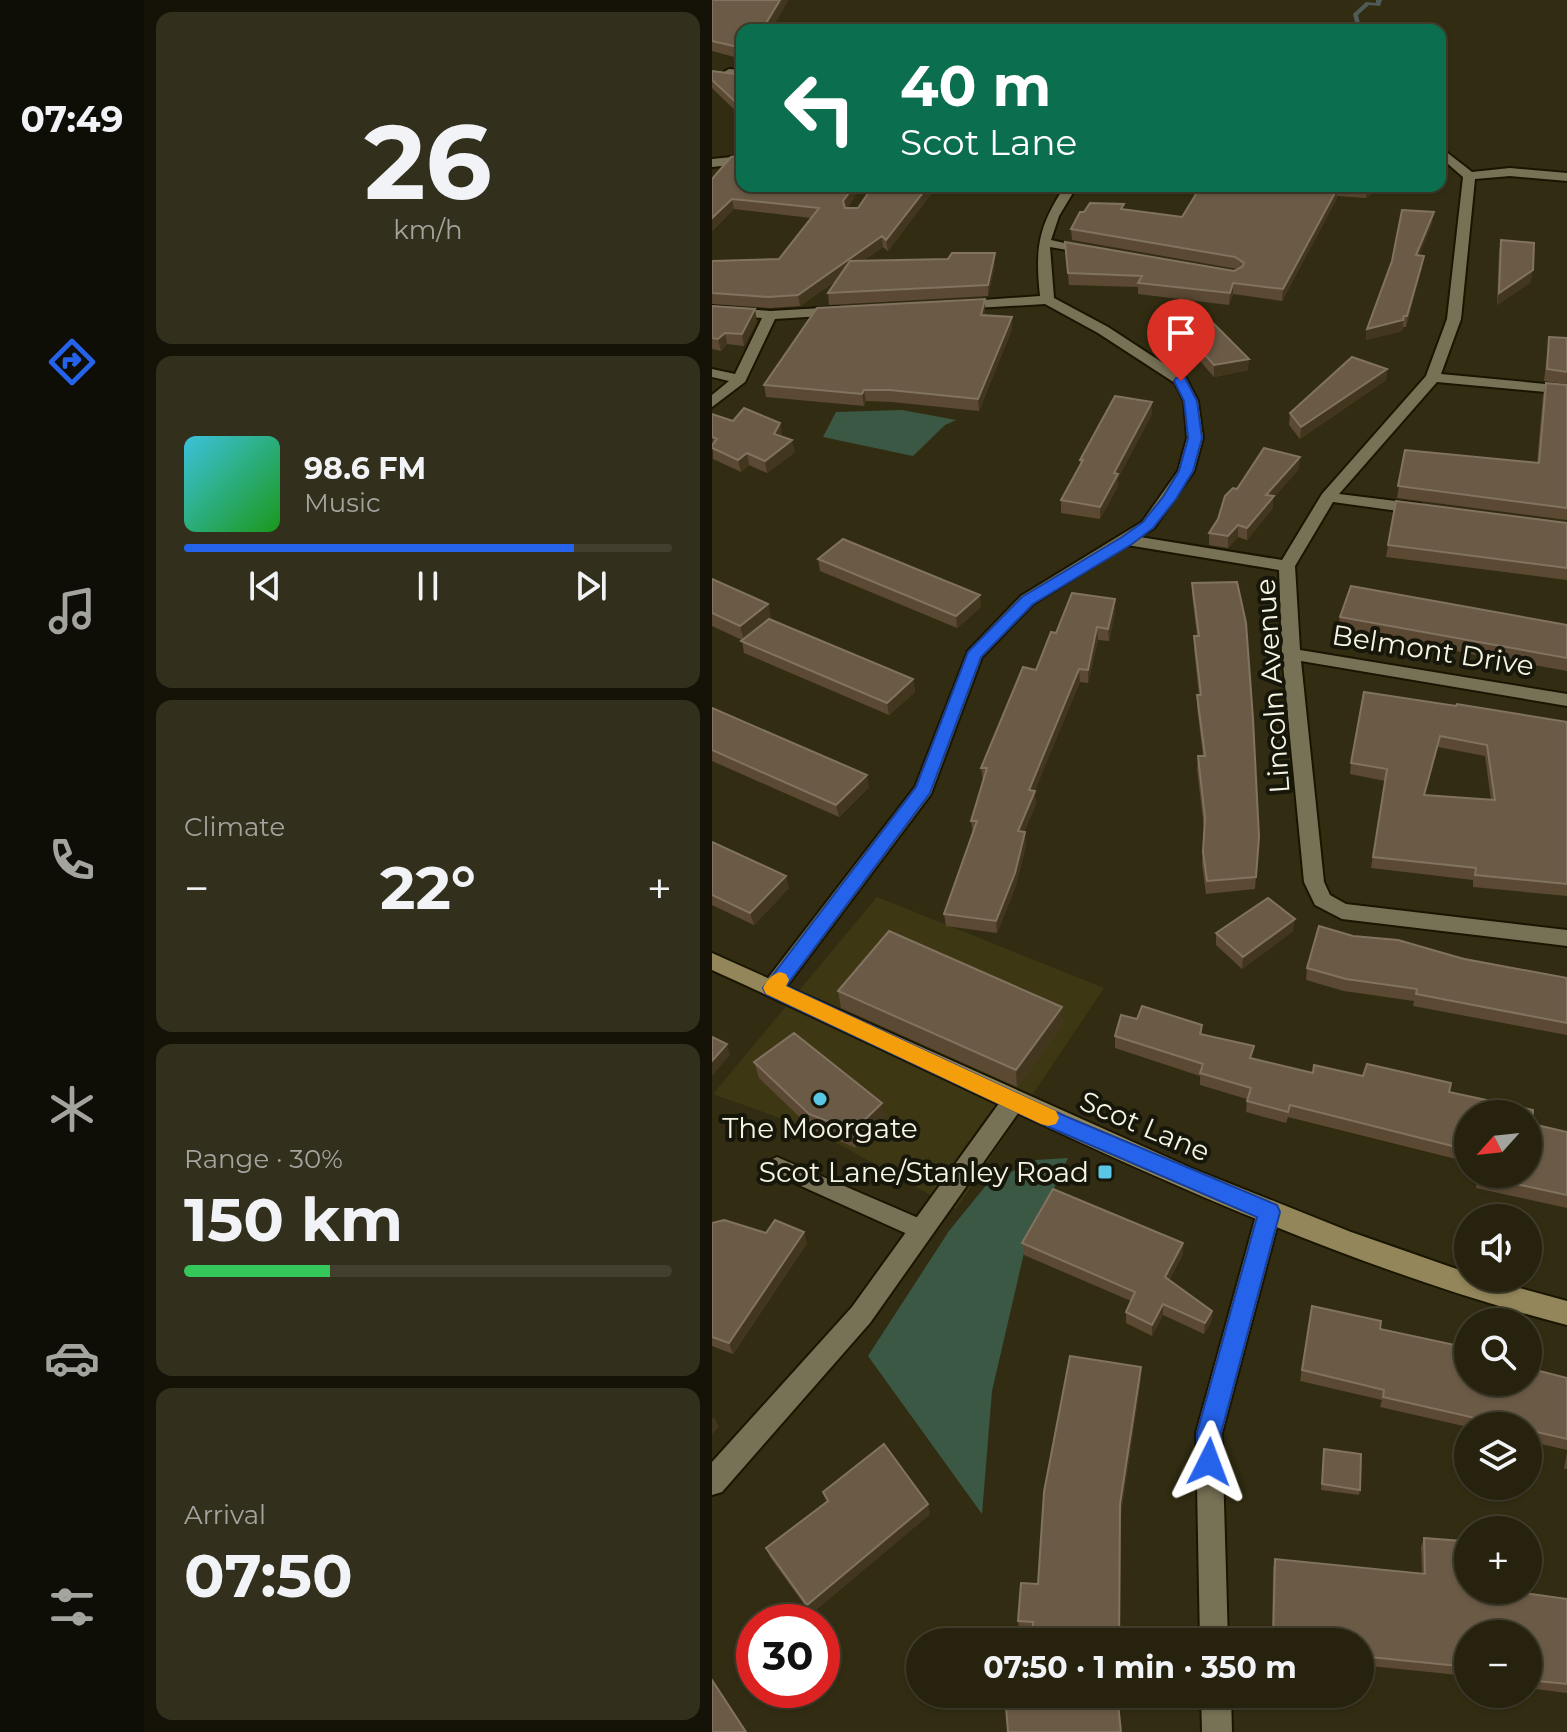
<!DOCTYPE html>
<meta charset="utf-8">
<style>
body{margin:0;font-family:Montserrat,sans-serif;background:#322f1c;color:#f1f3f6;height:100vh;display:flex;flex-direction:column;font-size:30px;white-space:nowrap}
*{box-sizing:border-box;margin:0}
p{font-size:26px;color:#a4a49e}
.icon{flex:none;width:44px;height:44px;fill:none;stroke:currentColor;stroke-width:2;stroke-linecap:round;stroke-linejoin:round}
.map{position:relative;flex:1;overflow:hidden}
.panel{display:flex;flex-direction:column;gap:12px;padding:12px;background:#151308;width:568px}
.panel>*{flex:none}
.banner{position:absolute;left:24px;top:24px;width:710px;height:168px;border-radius:16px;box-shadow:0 2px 6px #0004,0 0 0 2px #423f2e;background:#0b6e4f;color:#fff;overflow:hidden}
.needle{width:52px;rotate:243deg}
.tools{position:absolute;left:742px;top:1100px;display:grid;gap:16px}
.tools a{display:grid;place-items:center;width:88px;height:88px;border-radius:50%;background:#26220e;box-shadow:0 2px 6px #0004,0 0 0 2px #423f2e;font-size:40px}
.speed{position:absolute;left:24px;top:1604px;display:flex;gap:16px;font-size:40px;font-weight:700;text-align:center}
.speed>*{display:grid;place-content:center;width:104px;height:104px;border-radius:50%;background:#26220e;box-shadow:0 2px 6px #0004,0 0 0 2px #423f2e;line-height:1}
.speed .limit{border:12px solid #d22;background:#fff;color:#111}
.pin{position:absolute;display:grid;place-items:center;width:68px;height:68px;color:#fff;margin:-82px -34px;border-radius:50% 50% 50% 0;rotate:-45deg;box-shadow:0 0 8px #0007}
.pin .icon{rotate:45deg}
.me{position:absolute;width:88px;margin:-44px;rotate:3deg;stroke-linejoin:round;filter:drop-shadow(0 0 6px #0008)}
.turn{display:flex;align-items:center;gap:28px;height:168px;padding:0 32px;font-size:36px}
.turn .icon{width:104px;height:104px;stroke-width:2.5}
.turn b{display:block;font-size:56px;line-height:68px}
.big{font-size:60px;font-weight:700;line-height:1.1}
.panel .tile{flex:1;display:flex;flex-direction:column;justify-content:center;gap:12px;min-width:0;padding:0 28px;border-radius:16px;background:#322f1c}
.panel .dial{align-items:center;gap:0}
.dial b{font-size:104px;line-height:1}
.song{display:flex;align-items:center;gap:24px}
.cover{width:96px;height:96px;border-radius:12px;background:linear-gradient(135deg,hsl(190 70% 55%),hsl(120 70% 35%))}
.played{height:8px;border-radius:4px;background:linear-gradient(90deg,#2563eb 80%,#423f2e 80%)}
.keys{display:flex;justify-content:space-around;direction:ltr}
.heat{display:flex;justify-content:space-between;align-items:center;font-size:44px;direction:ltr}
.charge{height:12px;border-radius:6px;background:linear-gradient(90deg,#34c759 30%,#423f2e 0)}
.trip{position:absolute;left:194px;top:1628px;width:468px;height:80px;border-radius:40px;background:#26220e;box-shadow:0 2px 6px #0004,0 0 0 2px #423f2e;font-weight:700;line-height:80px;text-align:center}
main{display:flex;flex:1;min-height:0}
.dock{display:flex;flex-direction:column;width:144px;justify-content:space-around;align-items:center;background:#0f0e06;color:#a4a49e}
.dock .icon{width:56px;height:56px}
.dock .active{color:#2563eb}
.dock b{font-size:36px;color:#f1f3f6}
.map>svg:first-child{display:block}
.built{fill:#3d3714}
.green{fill:#3b5845}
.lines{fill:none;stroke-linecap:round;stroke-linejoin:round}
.stream{fill:#4e5b57;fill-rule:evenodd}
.service-casing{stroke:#1a1500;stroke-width:4}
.minor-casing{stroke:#1a1500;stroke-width:4}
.secondary-casing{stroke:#1a1500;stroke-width:4}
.service{fill:#777255;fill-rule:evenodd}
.minor{fill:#777255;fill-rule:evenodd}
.secondary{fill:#93865a;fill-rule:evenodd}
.wall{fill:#5b4933;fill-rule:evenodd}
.shaded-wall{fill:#43361e}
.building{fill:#6b5b46;stroke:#81735f;stroke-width:2;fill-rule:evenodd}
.route{fill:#2563eb;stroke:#184099;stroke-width:2}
.slow{fill:#f59e0b}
.poi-dot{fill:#5ac8e5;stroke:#17160a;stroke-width:3}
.labels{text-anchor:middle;stroke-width:8;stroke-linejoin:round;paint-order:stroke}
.street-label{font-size:28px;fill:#f6f4e3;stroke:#17160a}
.poi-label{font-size:28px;fill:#f6f4e3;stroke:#17160a}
</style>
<main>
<nav class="dock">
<b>07:49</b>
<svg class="icon active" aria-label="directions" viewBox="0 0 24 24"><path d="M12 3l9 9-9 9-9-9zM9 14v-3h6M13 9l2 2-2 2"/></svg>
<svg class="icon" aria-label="music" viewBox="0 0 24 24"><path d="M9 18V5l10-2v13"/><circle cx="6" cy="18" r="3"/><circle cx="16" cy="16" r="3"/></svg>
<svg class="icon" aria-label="phone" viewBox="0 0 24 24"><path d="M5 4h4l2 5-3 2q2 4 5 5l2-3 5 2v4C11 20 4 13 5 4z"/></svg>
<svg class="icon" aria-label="climate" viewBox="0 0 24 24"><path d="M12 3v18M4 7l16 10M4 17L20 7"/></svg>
<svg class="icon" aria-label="car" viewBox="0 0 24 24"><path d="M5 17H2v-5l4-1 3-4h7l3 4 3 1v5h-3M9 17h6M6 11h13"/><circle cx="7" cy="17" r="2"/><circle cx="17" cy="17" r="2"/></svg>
<svg class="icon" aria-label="filters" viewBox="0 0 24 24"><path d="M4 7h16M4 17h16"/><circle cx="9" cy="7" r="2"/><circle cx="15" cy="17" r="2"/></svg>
</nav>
<section class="panel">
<div class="tile dial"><b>26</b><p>km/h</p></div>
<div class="tile">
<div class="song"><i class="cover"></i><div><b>98.6 FM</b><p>Music</p></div></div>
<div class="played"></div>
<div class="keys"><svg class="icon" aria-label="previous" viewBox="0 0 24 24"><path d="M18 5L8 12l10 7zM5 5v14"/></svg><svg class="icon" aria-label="pause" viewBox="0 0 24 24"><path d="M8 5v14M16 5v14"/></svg><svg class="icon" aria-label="next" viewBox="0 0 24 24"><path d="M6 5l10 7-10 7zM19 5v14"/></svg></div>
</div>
<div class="tile"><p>Climate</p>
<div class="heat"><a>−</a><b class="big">22°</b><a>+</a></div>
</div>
<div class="tile"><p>Range · 30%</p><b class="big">150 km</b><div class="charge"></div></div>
<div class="tile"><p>Arrival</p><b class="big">07:50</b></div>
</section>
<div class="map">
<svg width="855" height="1732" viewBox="0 0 855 1732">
<rect width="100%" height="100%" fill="#322d12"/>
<path class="built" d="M165,897L392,988L244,1209L101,1130L1,1094Z"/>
<path class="green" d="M190,410L244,420L233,425L201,456L111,437L124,412Z
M356,1158L312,1253L280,1391L270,1514L156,1356L237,1231L276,1183L324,1160Z"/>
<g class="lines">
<path class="stream" d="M664,0H670L668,6L657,5L646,15L649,28L639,30L644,26L641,14L654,2L664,3Z"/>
<g class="service-casing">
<path id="service" d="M65,1157L218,1223L221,1230L218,1237L210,1240L202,1237L58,1172L54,1166L58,1160Z"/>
</g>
<g class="minor-casing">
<path id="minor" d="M17,69L30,70V76L13,74L12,72Z
M728,147L760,172L798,168L855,173V181L798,176L763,179L749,319L729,374L855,386V394L725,382L627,494L708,504L716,509L708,514L621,502L583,566L588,650L855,694V706L589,661L612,882L618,895L634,904L855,930V946L630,919L603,905L592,882L570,654L567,570L415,545L321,604L270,657L219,794L69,994L61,996L53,994L50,988L53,982L203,787L256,651L309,596L430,522L466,471L475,438L472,401L463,383L386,333L333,304L247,309L240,305L242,302L328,296C323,248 326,227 353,186H365L347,216L339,240L384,250L378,254L338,247L342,298L396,327L474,378L486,401L491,438L482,471L442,528L428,537L570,560L610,494L714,376L735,319L751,177L728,157Z
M30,156V164L0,167V159Z
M0,306L58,311L127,307L134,311L127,315L63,319L33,382L0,407V395L17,381L0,377V369L23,374L50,318L0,314Z
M301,1093L309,1095L312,1102L309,1109L158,1323L10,1492L0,1495V1462L140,1307L293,1095Z
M557,1201L565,1205L569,1212L510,1433L516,1642H488L484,1433L545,1212L549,1205Z
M489,1694H519L520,1732H490Z"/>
</g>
<g class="secondary-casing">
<path id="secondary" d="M0,953L479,1168L639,1232L756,1273V1278H771L855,1301V1325C561,1249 276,1095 0,970Z"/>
</g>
<use href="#service" class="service"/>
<use href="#minor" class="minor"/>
<use href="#secondary" class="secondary"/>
</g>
<path class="wall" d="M0,0H76L59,30H30V59L0,51Z
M0,71L30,75V117L0,88Z
M0,179L136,208H146L161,186H225L176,251L171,247L151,261L283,264L276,296L117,305L116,293L125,280L88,306L58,308L0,304V261L67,259L99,218L22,209L0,231Z
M612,186H673L654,198L625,196L624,200L570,301L521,294L517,305L426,294V287L357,285L353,242L522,271L525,269L360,240L359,229L372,212L412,209L470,217L612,188Z
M720,223L707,255L710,267L694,327H691L690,331L654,340L655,329Z
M789,240L819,282L785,305L787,251Z
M273,299V310L272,315L300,329L267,411L180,402L154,401L152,406L54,397L52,385Z
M0,306L45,321L32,346L15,344L9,351L0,349Z
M467,326L536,370L502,377L467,337Z
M837,337L855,338V384L832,381Z
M675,369L674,380L588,439L577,425L578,413Z
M834,383L855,385V520L685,498L693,450L825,463L831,395Z
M0,414L70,435V436L83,452L55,473L37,465L29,472L1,459Z
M440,414L406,478V486L388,519L349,513V500L368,467V460Z
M587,469L561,498V508L535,540L526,537L516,548L497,545V533L525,489Z
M855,523V580L674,557L676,545Z
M106,559L269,607L245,628L108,571Z
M0,579L56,604L59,619L201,679L203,692L177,715L32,653L30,640L0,626Z
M480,583L547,837L543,889L494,894L490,864L492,829L485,769L486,756H491L485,707V695H487L482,649V636H485L480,595Z
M403,612L397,641L386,640L376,683L368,682L322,791L324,804L312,832L314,845L304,885L285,933L234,926L232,914L261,833L259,821L271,781L269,768L324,670Z
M628,617L855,625V671L626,630Z
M744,706L855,722V896L761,887V880L659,868L673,781L638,774L639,763ZM726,747L773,756L779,800L713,795Z
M0,708L157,787L127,817L0,761Z
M0,842L77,888L42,925L0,905Z
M581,931L530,969L504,945V933Z
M641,936L855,978V1035L701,1006L702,1001L632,991L594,980L595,968Z
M126,991L351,1024L305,1087L129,1008Z
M425,1019L490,1025V1034L541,1058L601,1073L651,1076L737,1092L820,1124L855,1132V1208L764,1188L765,1174H816L756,1114V1162L576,1117L574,1123L534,1112L535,1099L488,1085V1076L403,1048V1036Z
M42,1062L174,1119L144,1148L101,1130L47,1078Z
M0,1223L54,1233L95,1243L21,1354L0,1346Z
M310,1243L471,1254L457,1280L500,1311L499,1322L492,1334L451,1315L440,1336L414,1323V1312L419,1301L312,1255Z
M600,1306L668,1329L855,1378V1450L816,1441V1426H756V1427L668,1407L670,1400L588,1381Z
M429,1378L409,1514L408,1642H320L321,1630H307L306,1621L326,1584Z
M612,1449L648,1490L647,1495L609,1490Z
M855,1452V1469H852Z
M111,1492L218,1514L99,1614L58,1557L54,1548L115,1501Z
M712,1538L751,1565L805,1592L855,1599V1693L816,1688V1634H756V1676L648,1665V1642H560L561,1568L563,1559L710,1574L709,1547Z"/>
<path class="shaded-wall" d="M68,0H76L59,30H50Z
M142,186H150L133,212L131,201Z
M216,186H225L176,251L174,240Z
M658,186H673L654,198L655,188Z
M625,189L624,200L570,301L571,289Z
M20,199L22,209L0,231V218Z
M722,212L720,223L703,266L704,255Z
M170,236L171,247L88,306L86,295Z
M283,253V264L276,296V285Z
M712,256L710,267L694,327L695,316Z
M821,270L819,282L785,305L787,293Z
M521,283V294L517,305L518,293Z
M273,299V310L270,327L269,315Z
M43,309L45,321L32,346L30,334Z
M692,316L690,331L654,340L655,329Z
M300,317V329L267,411L266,399Z
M13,333L15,344L9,351L6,339Z
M537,359L536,370L502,377V365Z
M675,369L674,380L588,439L589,427Z
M152,390L154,401L152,406L150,394Z
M440,402V414L406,478V486L388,519V507L402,473Z
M68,423L70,435L65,446L62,434Z
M80,440L83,452L55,473L53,461Z
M35,453L37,465L29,472L26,460Z
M588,457L587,469L561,498V508L535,540V528L554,495Z
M526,525V537L516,548V536Z
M268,595L269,607L245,628L244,616Z
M403,599V612L397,641L396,629Z
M56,604L59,619L32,641L28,626Z
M385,627L386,640L376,683V670Z
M367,669L368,682L318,803L317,790Z
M201,679L203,692L177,715L175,703Z
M155,775L157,787L127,817L124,805Z
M323,791L324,804L307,843L306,831Z
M313,832L314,845L304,885L285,933L284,921Z
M74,876L77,888L42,925L38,913Z
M583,919L581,931L530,969L531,957Z
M350,1007L351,1024L305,1087L304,1070Z
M15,1044L18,1055L0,1076V1061Z
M170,1103L174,1119L144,1148L141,1131Z
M92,1232L95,1243L21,1354L17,1343Z
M471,1243V1254L452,1288L453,1277Z
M451,1304V1315L440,1336V1325Z
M500,1311L499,1322L492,1334L493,1323Z
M429,1367V1378L409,1514L408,1642V1504Z
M2,1417L7,1427L0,1434V1419Z
M216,1504L218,1514L99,1614L95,1605Z"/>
<path class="building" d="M0,0H68L50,30H30V48L0,41Z
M0,71L30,75V108L0,80Z
M30,155V186H142L131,201L133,208H146L161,186H216L174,240L170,236L86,295L56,297L0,293V261L67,259L107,208L20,199L0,218V179L19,157Z
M489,186H592L625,189L571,289L521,283L518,293L426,283L430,276L356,273L353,242L522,271L531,266L532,263L523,257L359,229L368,212H372L378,203L412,204L409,209L470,217Z
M690,210L722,212L704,255L712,256L695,316H692L691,320L655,329L680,261Z
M789,240L822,243L821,270L787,293Z
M240,253H283L276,285L116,293L138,261L236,259Z
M273,299L269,315L300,317L266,399L178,390H152L150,394L52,385L105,308Z
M0,306L43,309L30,334L13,333L6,339L0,338Z
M496,318L537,359L502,365L467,326Z
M837,337L855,338V372L835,369Z
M640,357L675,369L589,427L578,413Z
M834,383L855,385V508L686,486L693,450L827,463Z
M403,396L440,402L402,473L406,474L388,507L349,500L371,460H368Z
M32,408L68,423L62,434L80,440L53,461L35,453L26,460L0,448V445L5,439L0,437V414L21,421Z
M552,448L588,457L554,495L562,496L535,528L526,525L516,536L497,533L506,519L513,496L521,488L525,489Z
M684,501L855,523V568L676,545Z
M131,539L268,595L244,616L106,559Z
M0,579L56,604L28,626L0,613Z
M525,582L534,623L541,719L547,837L544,877L495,881L491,852L493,818L486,756H493L485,695H489L482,636H487L480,583Z
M639,586L855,625V658L628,617Z
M360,593L403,599L396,629L385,627L376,670L367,669L317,790L323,791L306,831L313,832L303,873L284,921L232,914L265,821H259L275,768H269L311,667L324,670L339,632L344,633Z
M57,619L201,679L175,703L29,641Z
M652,692L744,706L745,704L855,722V884L763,875L764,868L661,857L675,769L639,763ZM728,736L775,745L783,800L712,795Z
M0,708L155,775L124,805L0,750Z
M0,842L74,876L38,913L0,895Z
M556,898L583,919L531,957L504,933Z
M607,926L641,936L686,940L752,959L855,978V1023L704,994L705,989L634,979L595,968Z
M177,931L350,1007L304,1070L126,991Z
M430,1006L490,1025L488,1034L542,1046L538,1058L601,1073L602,1065L651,1076L655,1064L739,1083L737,1092L821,1110L820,1124L855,1132V1195L767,1176V1174H816V1114H756V1150L578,1105L576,1112L535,1101L539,1088L488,1073L491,1064L403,1036L409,1015L425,1019Z
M82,1033L170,1103L141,1131L97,1114L42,1062Z
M0,1037L15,1044L0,1061Z
M341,1189L471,1243L453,1277L500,1311L493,1323L451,1304L440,1325L414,1312L423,1292L310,1243Z
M12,1220L54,1233L63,1220L92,1232L17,1343L0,1337V1223Z
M600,1306L669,1321L668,1329L752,1347L751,1351L756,1353V1382H816V1368L855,1378V1439L816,1430V1426H798L671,1397L672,1390L590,1370Z
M358,1356L429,1367L408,1504L407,1640H400V1642H320L321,1622L306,1621L309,1583L326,1584L332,1492Z
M172,1444L216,1504L95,1605L54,1548L116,1501L111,1492Z
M612,1449L649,1454L648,1490L610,1484Z
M712,1538L750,1541L751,1565H756V1590H805V1592L855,1599V1684L816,1680V1634H756V1667L648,1656V1642H561L563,1559L713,1574Z
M0,1680L34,1732H0Z
M293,1694H405L409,1732H296Z"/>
<path class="route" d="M464,378H473L485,401L490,438L481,471L464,499L441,528L420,544L321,604L269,657L218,793L74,986L353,1116L565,1205L568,1212L509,1433L510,1462L506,1471L497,1474L489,1471L485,1462V1433L545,1217L339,1128L54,994L51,988L204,787L256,652L310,597L410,537L431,522L451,497L467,471L476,438L472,401L462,381Z"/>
<path class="slow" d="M68,972L74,974L77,980L74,986L344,1111L347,1118L344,1124L336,1126L329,1124L54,994L51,988C55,980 59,975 68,972Z"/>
<g class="poi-dot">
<circle cx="108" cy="1099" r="8"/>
<rect x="385" y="1164" width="16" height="16" rx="4"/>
</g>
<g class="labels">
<g class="street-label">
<text transform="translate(721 650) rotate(9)" y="10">Belmont Drive</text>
<text transform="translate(560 686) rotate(-94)" y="10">Lincoln Avenue</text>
<text transform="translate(433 1126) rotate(23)" y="10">Scot Lane</text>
</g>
<g class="poi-label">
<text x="108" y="1138">The Moorgate</text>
<text x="377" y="1182" text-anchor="end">Scot Lane/Stanley Road</text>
</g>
</g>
</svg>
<div class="tools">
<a><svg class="needle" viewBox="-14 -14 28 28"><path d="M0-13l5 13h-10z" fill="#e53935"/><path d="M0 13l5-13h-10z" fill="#a4a49e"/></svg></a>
<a><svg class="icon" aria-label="sound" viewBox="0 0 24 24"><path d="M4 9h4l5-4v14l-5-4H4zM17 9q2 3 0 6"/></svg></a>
<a><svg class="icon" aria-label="search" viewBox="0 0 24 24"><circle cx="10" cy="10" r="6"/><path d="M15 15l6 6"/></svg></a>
<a><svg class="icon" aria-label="layers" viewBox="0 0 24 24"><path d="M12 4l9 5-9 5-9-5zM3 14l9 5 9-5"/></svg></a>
<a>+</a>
<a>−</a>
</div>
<div class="speed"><div class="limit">30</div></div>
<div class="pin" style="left:469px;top:381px;background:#d93025"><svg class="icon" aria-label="arrive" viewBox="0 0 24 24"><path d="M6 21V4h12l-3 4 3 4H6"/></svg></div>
<svg class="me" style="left:497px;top:1462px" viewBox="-20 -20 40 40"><path d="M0-17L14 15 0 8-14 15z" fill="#2563eb" stroke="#fff" stroke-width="4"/></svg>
<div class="trip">07:50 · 1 min · 350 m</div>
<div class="banner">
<div class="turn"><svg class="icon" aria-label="left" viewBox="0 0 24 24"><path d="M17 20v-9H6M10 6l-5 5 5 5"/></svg><div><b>40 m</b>Scot Lane</div></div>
</div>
</div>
</main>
